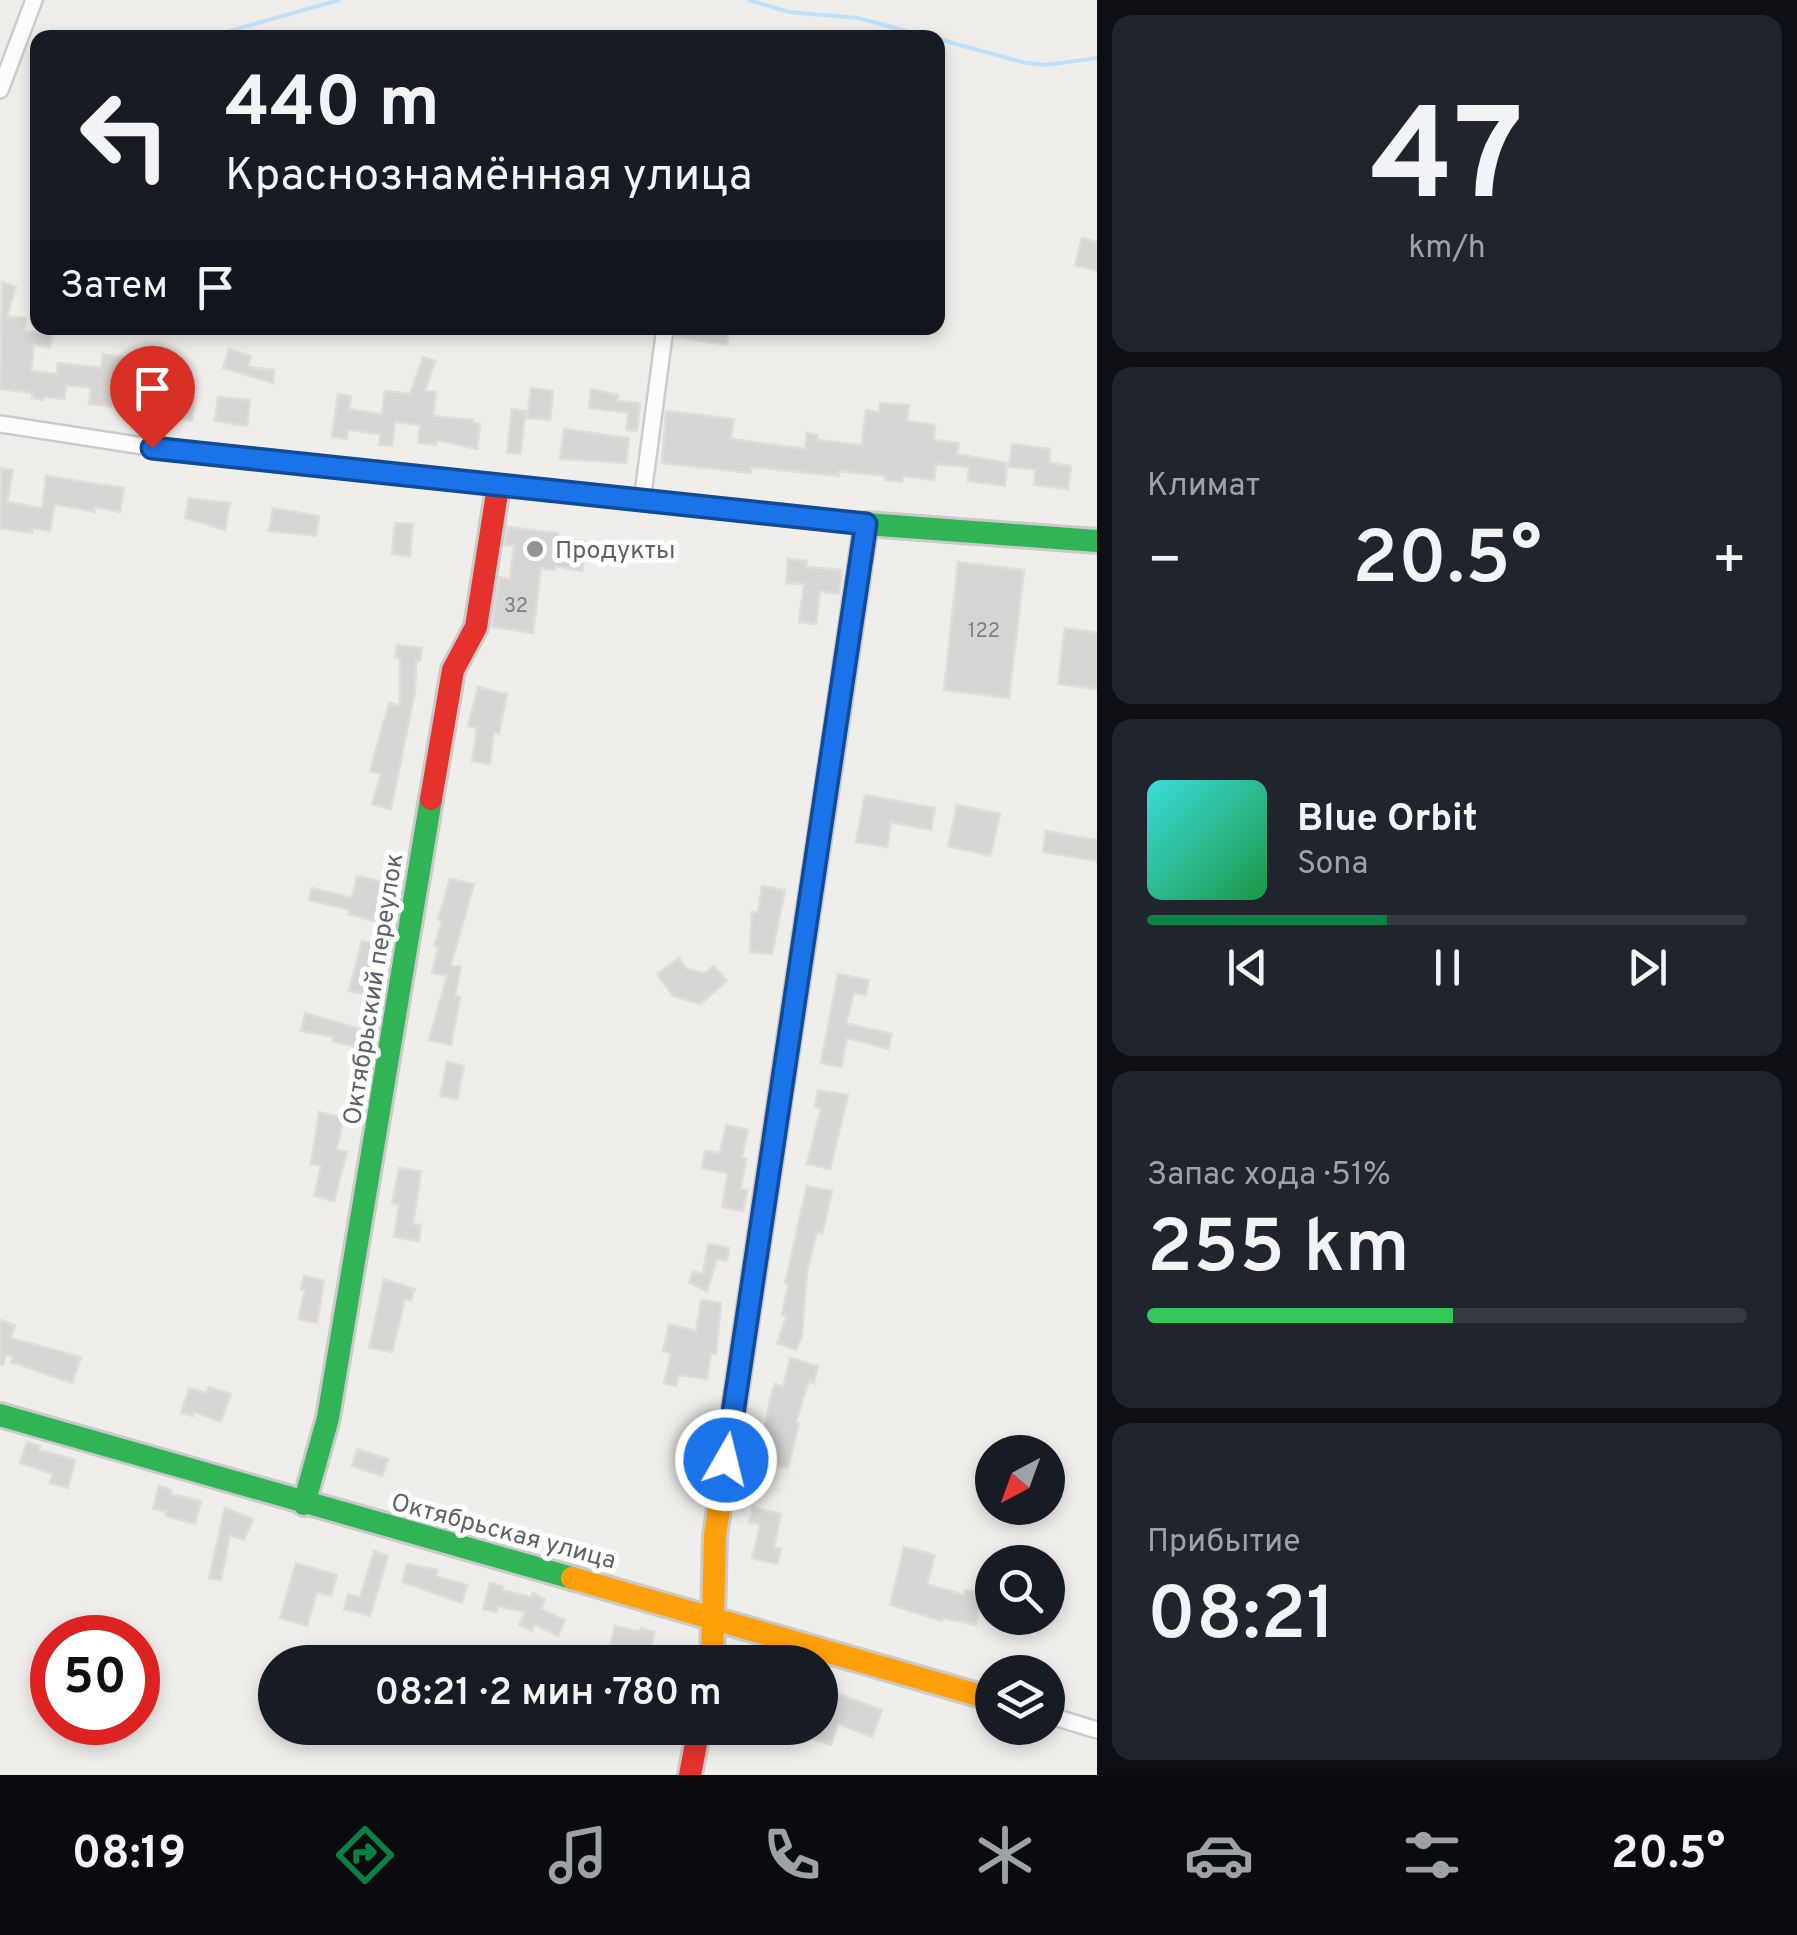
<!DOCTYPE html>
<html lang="ru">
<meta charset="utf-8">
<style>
body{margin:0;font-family:Overpass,sans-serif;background:#20242c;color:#f1f3f6;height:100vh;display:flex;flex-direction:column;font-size:38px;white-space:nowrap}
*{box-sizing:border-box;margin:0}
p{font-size:32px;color:#9ea1a6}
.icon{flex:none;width:55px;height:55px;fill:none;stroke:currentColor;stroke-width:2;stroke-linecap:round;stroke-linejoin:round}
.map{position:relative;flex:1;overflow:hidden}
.sheet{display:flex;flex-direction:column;gap:15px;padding:15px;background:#0d0f14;width:700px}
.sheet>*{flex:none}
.banner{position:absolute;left:30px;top:30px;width:915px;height:305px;border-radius:20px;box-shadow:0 5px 15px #0003;background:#171b24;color:#f1f3f6;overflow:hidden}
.needle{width:65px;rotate:221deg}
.controls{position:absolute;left:975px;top:1435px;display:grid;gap:20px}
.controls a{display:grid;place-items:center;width:90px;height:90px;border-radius:50%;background:#171b24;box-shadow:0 5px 15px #0003;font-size:50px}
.speed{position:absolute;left:30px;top:1615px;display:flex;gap:20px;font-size:50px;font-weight:700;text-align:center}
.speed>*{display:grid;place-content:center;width:130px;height:130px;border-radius:50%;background:#171b24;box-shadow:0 5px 15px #0003;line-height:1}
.speed .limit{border:15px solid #d22;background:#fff;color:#111}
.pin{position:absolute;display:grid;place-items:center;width:85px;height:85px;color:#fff;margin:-102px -42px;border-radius:50% 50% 50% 0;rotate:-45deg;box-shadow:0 0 10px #0007}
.pin .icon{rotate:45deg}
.me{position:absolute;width:110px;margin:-55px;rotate:8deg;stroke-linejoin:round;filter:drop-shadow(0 0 8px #0008)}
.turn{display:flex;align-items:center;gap:35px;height:210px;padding:0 30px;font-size:45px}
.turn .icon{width:130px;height:130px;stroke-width:2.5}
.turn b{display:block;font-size:70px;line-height:85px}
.then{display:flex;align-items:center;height:95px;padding:0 30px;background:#0003;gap:20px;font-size:38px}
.big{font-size:75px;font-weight:600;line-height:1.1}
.sheet .tile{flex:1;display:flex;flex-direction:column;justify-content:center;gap:15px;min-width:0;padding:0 35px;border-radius:20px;background:#20242c}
.sheet .dial{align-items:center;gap:0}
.dial b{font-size:130px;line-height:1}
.song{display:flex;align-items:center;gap:30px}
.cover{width:120px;height:120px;border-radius:15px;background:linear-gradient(135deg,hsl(180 70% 55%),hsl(140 70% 35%))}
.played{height:10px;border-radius:5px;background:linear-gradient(90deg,#0b8043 40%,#363941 40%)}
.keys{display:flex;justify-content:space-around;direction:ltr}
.heat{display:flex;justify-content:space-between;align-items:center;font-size:55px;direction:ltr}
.charge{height:15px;border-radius:8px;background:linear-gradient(90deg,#34c759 51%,#363941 0)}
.trip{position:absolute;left:258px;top:1645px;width:580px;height:100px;border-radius:50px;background:#171b24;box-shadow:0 5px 15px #0003;font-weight:600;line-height:100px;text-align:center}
.tabs{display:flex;height:160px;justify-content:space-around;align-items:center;background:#090b0e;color:#9ea1a6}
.tabs .icon{width:70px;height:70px}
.tabs .active{color:#0b8043}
.tabs b{font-size:45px;color:#f1f3f6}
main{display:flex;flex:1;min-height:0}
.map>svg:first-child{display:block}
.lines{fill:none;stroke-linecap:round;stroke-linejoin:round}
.stream{stroke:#bfe0f9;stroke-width:4}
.building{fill:#d6d5d3;stroke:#deddd9;stroke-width:2.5}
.street-casing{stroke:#cbcccc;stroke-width:20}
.fast-casing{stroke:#cacacb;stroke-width:28}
.slow-casing{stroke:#cacacb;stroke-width:28}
.jam-casing{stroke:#cacacb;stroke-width:28}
.street{stroke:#fdfcfc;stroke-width:15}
.fast{stroke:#30b455;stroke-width:22}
.slow{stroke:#ff9f0a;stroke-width:22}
.jam{stroke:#e5322d;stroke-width:22}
.route-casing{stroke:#114b97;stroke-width:25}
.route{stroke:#1a73e8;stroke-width:18}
.poi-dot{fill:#919496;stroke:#fff;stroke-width:4}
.labels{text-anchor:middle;stroke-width:10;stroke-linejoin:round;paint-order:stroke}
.number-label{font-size:20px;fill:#7e8184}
.poi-label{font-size:25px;fill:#5f6368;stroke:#fff;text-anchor:start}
.street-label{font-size:25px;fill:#5f6368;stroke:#fff}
</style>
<main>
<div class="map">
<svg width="1097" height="1775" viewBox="0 0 1097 1775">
<rect width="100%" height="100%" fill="#efeeea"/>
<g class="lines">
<path class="stream" d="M749,0L789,12L858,18L932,38
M205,38L339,0
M938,39L1022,62L1046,65L1097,58
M33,54H38"/>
</g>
<path class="building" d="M1082,238L1097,242V271L1075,265Z
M2,282L16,287L7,316L26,318L24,331L52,334L50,347L34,345L31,371L57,374L58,363L101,368L103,354L167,363L164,388L137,384L133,415L122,414L123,408L89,404L91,388L66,385L64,399L44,397L43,400L32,398L33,393L0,389Z
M676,328H729L727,345L675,337Z
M229,349L251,356L248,367L274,370L273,383L223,368Z
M423,357L435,361L425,391L436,392L433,416L473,420V423L480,424L477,449L436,440V445L418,443L420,425L395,422L392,446L379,445L380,434L348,430L347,439L332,437L338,394L351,396L349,409L382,414L385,391L410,394Z
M178,385L191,387L190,397L195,398L192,421L174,418Z
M531,388L553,391L550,420L527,418Z
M591,389L618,395L617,401L640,403L637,431L626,430L628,413L589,408Z
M218,397L250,400L247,426L215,421Z
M880,403L909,405L907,421L935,425L934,440L959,443L957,454L1007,463L1005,486L968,481L969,467L936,464L934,480L903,476L902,482L885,480V476L839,471V476L751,467V473L662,463L666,411L734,419L731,439L805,449L807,433L817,435V440L862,445L866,410L879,412Z
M512,409L526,411L520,454L507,453Z
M564,429L629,438L626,463L560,459Z
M1012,444L1050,449L1049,463L1071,466L1068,489L1034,485L1035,470L1009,467Z
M1,468L13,470L7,502L42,508L46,476L124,488L120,512L95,507V512L55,504L50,531L32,528V533L0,528Z
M189,498L230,503L225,530L185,518Z
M273,508L319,516L316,536L269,531Z
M395,523L413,524L410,556L392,554Z
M507,527L558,533V537L587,542L582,571L555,566L554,570L541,568L533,633L492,627L499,577L510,579L514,546L504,545Z
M788,559L807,561L806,567L842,570L839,594L820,591L816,624L799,622L804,584L786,583Z
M958,562L1024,570L1009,698L944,690Z
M1065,628L1097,633V689L1058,684Z
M397,645L422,648L420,661L416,660L415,692L391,809L372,804L381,774L370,771L389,703L400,706V658L395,657Z
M478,687L507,694L499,734L494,732L490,764L472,761L477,728L468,726Z
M865,795L935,808L931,830L891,822L887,847L856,842Z
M957,805L1000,814L990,856L948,846Z
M1046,831L1097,840V861L1043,852Z
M357,876L383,882L374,921L349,914L350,910L309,900L312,888L352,898Z
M450,879L474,884L451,965L461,967L455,996L460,997L451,1045L429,1040L447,976L432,973L438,947L434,946L442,921L438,919Z
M762,886L785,890L772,954L750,952L752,912L758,913Z
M362,941L375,944L368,976L374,978L370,995L349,991Z
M679,958L687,969L705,973L714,966L727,981L700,1004L673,996L657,974Z
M838,974L869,980L866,995L854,993L846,1023L892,1034L888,1049L847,1038L841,1067L821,1063Z
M305,1013L361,1029L356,1047L333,1041L334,1037L301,1031Z
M447,1062L464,1066L457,1099L440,1096Z
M818,1090L848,1095L830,1169L807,1164L821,1108L815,1107Z
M319,1112L344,1118L336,1150L347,1152L334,1201L314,1196L321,1166L311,1164Z
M726,1125L748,1130L742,1157L746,1158L741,1189L747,1190L743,1211L722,1207L728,1173L702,1168L705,1151L720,1153Z
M399,1168L421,1171L413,1224L421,1225L419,1241L394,1237L399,1205L392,1203Z
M807,1186L832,1191L822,1234L817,1232L807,1272L802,1336L796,1350L777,1343L787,1316L782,1315L788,1284L785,1283Z
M708,1244L729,1248L727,1261L717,1259L707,1291L689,1283L693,1271L703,1274Z
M304,1276L324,1281L317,1323L298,1319L305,1290L301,1289Z
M384,1279L415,1289L411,1301L405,1299L392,1352L369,1348Z
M701,1300L721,1303L716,1354L711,1353L707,1379L679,1375L676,1386L664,1383L671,1353L663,1351L669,1324L696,1331Z
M0,1320L15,1325L11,1338L81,1357L72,1383L11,1362L13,1357L6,1355L3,1365H0Z
M790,1358L818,1366L814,1383L809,1381L796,1422L799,1423L788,1468L759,1462L770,1400L775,1384L783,1387Z
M209,1387L231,1394L221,1422L194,1412L193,1416L181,1413L189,1388L206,1393Z
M27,1442L40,1446L39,1450L75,1460L68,1488L50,1483L52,1474L20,1463Z
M357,1449L388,1459L382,1476L352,1466Z
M159,1486L172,1490L171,1494L201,1501L195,1524L166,1516L167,1512L153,1509Z
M753,1507L781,1514L774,1547L781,1549L777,1564L752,1558L760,1525L749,1522Z
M225,1508L253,1519L244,1540L230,1535L221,1580L209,1578Z
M904,1547L935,1555L927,1584L964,1595L965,1590L983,1593L976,1625L943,1618L942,1621L890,1605Z
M374,1551L388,1556L370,1616L344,1609L348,1594L360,1597Z
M296,1563L337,1575L331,1596L317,1592L307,1626L280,1618Z
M407,1564L438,1570L436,1576L467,1585L462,1603L402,1582Z
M490,1583L503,1586L502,1590L531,1597L533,1593L545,1599L541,1609L565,1620L558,1636L534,1624L532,1631L519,1625L525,1612L498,1606L496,1612L483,1609Z
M615,1626L640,1632L641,1628L655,1632L649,1654L629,1648L626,1658L608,1654Z
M820,1687L882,1710L872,1737L838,1724L831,1745L813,1739L820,1728Z"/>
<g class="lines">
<g class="street-casing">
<path id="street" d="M0,90L34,0
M0,424L182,452L866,524
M642,501L665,328
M1048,1715L1097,1730"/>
</g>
<g class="fast-casing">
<path id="fast" d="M834,741L866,524L1097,541
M0,1415L572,1578
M304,1504L328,1418L431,799"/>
</g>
<g class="slow-casing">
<path id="slow" d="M572,1578L992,1699
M712,1662L715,1535L784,1072"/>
</g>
<g class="jam-casing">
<path id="jam" d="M431,799L453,670L476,627L498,487
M784,1072L834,741
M690,1775L699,1728"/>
</g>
<use href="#street" class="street"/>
<use href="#fast" class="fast"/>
<use href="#slow" class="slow"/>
<use href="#jam" class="jam"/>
</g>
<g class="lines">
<g class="route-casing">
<path id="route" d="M152,448L866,524L726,1460"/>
</g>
<use href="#route" class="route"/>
</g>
<circle class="poi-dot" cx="535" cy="549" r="10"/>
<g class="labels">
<g class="number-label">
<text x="516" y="612">32</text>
<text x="984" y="637">122</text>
</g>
<g class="poi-label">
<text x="555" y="558">Продукты</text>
</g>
<g class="street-label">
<text transform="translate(372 989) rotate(-81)" y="9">Октябрьский переулок</text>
<text transform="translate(504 1530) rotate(15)" y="9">Октябрьская улица</text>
</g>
</g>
</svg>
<div class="controls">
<a><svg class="needle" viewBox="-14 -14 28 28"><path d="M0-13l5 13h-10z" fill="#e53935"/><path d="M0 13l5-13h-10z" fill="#9ea1a6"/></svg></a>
<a><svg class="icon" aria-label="search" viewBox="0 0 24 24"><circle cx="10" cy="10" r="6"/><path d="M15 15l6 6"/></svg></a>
<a><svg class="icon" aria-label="layers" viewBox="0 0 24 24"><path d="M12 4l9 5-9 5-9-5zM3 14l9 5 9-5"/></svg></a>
</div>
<div class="speed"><div class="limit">50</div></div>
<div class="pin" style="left:152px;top:448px;background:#d93025"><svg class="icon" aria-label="arrive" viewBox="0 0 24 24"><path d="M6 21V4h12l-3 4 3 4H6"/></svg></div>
<svg class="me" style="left:726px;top:1460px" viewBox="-20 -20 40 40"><circle r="17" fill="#1a73e8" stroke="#fff" stroke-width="3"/><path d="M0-11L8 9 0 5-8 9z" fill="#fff"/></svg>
<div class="trip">08:21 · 2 мин · 780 m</div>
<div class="banner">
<div class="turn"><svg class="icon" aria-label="left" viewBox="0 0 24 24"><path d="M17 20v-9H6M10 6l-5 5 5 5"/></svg><div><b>440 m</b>Краснознамённая улица</div></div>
<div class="then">Затем<svg class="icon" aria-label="arrive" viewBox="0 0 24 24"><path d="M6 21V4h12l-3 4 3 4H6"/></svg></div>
</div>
</div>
<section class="sheet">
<div class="tile dial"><b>47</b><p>km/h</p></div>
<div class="tile"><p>Климат</p>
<div class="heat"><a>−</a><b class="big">20.5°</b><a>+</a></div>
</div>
<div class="tile">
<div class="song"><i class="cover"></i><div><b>Blue Orbit</b><p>Sona</p></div></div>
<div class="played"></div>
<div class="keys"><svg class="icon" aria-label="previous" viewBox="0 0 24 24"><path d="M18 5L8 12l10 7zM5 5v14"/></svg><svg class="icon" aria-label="pause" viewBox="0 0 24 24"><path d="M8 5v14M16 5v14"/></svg><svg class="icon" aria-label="next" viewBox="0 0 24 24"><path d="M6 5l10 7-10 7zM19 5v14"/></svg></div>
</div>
<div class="tile"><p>Запас хода · 51%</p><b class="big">255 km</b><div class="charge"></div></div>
<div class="tile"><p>Прибытие</p><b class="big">08:21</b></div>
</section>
</main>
<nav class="tabs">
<b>08:19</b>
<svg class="icon active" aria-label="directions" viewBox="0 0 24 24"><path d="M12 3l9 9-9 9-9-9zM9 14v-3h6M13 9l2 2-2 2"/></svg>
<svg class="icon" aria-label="music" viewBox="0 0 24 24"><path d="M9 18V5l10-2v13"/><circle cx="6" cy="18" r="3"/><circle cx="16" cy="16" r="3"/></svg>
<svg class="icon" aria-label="phone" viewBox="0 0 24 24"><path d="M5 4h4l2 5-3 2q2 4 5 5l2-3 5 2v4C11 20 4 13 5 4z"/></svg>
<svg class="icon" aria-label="climate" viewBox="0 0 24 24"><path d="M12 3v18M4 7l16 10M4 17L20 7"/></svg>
<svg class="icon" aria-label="car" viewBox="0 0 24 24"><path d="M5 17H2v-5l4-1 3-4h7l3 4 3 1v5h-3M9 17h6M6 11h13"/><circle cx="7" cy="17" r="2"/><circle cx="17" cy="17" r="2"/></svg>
<svg class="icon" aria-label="filters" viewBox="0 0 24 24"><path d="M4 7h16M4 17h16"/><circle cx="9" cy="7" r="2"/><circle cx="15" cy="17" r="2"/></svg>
<b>20.5°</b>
</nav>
